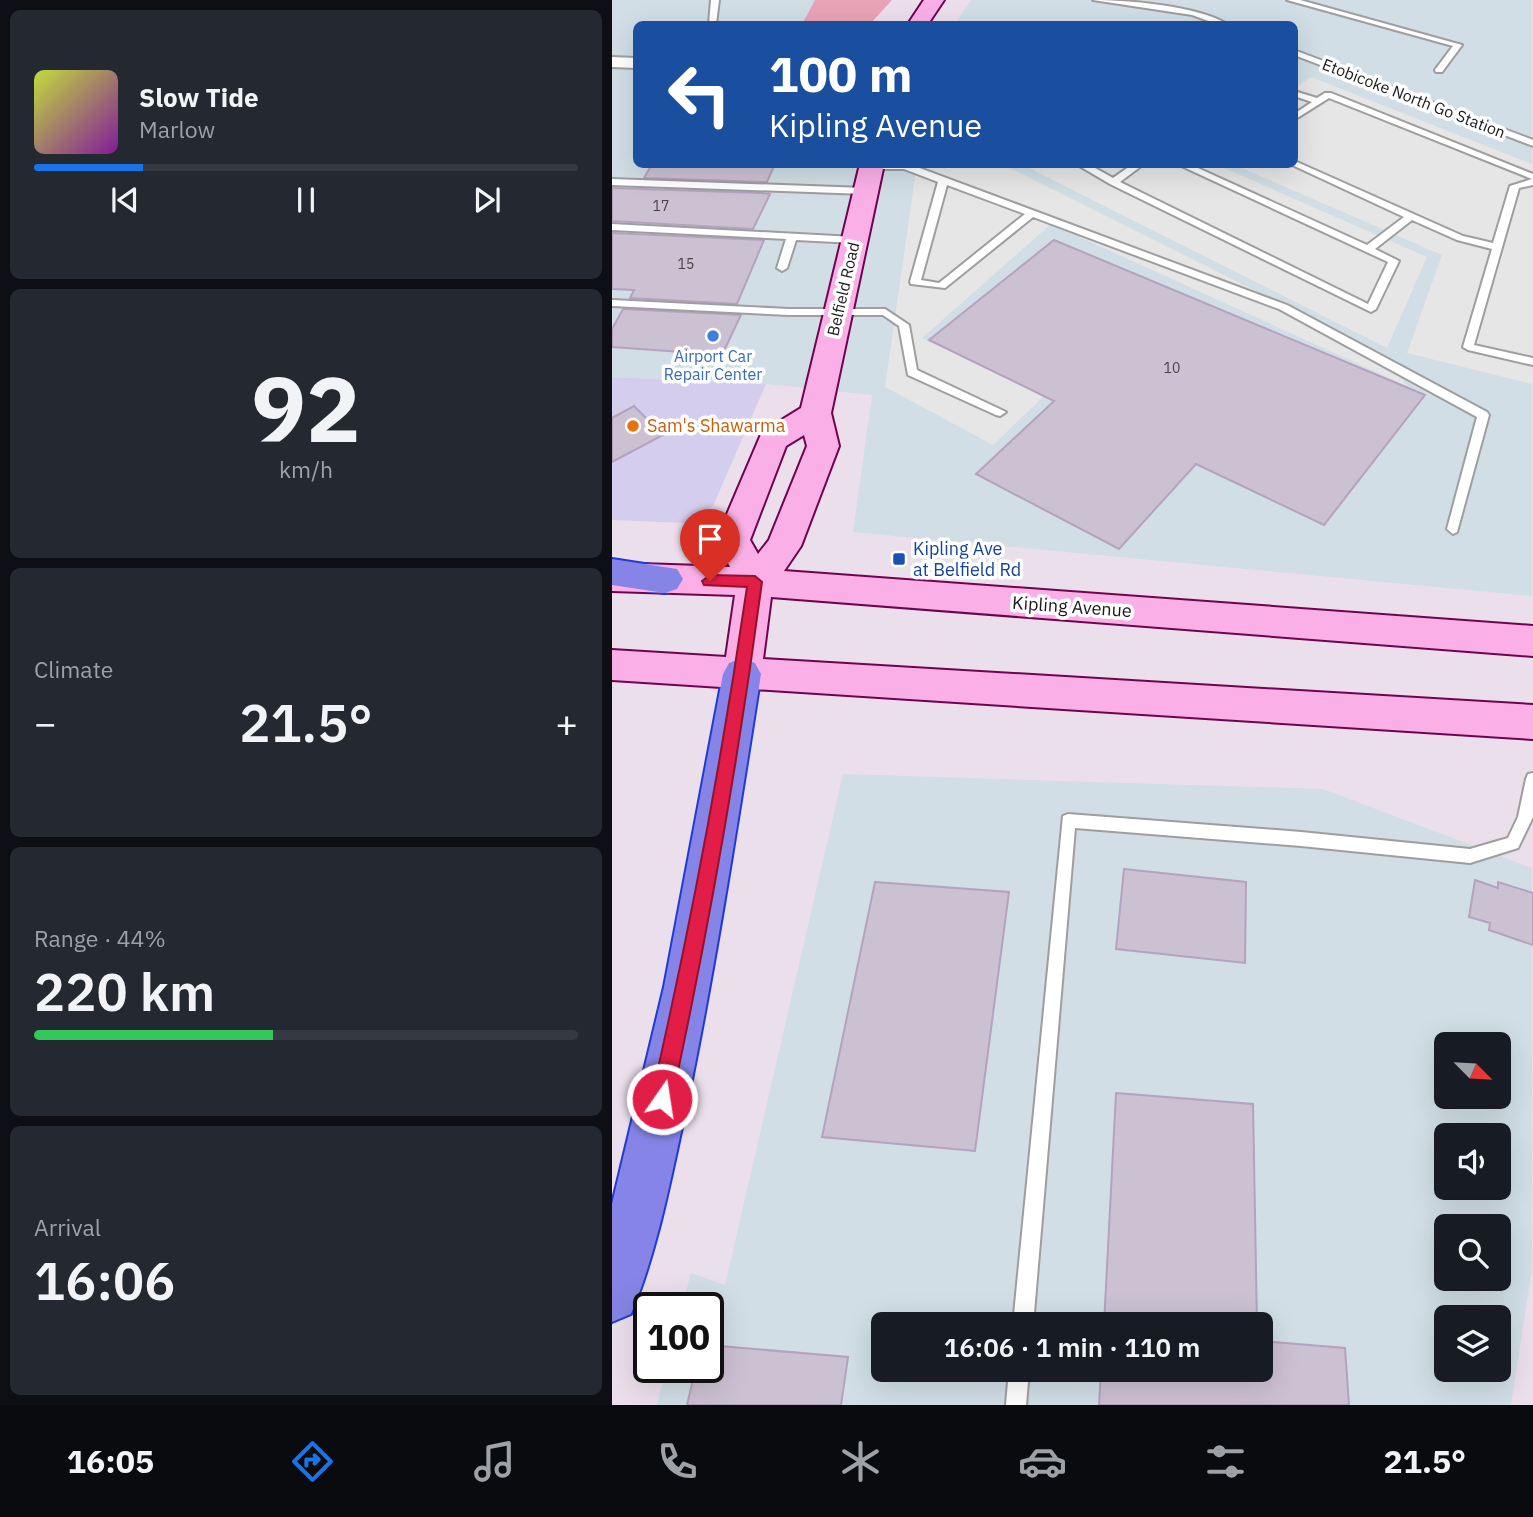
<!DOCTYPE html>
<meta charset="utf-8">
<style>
body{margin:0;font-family:"IBM Plex Sans",sans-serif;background:#242831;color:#f1f3f6;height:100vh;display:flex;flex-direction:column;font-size:26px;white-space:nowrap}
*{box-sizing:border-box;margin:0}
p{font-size:23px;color:#9ea1a6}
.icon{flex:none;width:38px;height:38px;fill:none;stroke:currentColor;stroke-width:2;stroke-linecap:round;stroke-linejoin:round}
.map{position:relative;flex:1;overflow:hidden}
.drawer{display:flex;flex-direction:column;gap:10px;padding:10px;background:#0d0f14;width:612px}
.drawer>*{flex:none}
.hud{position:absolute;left:21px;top:21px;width:665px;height:147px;border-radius:10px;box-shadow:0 7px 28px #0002;background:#1a4fa0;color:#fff;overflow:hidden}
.needle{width:46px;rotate:114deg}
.buttons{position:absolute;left:822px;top:1032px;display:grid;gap:14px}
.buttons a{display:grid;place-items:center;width:77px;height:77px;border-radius:10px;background:#171b24;box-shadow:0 7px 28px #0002;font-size:35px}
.speed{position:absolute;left:21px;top:1292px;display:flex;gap:14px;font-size:35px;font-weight:700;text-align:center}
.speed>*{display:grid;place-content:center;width:91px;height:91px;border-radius:50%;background:#171b24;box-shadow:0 7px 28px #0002;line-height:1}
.speed .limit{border:4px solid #111;border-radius:10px;background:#fff;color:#111}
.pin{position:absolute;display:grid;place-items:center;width:60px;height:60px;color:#fff;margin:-72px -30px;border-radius:50% 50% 50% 0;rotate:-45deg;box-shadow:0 0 7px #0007}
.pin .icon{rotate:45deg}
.me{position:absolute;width:77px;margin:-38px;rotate:13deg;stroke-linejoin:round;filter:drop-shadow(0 0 5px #0008)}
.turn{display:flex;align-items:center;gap:24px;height:147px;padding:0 21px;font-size:32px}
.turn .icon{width:91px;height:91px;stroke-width:2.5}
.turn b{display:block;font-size:49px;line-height:60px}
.big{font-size:52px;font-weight:600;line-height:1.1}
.drawer .widget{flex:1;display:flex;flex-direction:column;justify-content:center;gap:10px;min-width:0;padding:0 24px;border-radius:10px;background:#242831}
.drawer .dial{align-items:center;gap:0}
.dial b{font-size:91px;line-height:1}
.song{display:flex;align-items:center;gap:21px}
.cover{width:84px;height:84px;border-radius:10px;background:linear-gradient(135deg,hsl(70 70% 55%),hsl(290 70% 35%))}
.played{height:7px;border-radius:4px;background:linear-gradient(90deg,#1a73e8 20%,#363941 20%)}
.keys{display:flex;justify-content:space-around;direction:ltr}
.heat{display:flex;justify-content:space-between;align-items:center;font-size:38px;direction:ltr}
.charge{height:10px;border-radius:5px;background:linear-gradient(90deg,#34c759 44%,#363941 0)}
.trip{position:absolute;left:259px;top:1312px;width:402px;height:70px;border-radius:10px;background:#171b24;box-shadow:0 7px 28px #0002;font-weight:600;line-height:70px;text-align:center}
.tab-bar{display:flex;height:112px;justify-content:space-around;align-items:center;background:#090b0e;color:#9ea1a6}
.tab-bar .icon{width:49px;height:49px}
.tab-bar .current{color:#1a73e8}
.tab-bar b{font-size:32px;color:#f1f3f6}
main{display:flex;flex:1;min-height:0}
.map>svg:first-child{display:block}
.commercial{fill:#d5cdee}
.industrial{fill:#d1dee6;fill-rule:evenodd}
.grass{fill:#e9a3b7}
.parking{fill:#e6e6e6}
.building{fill:#ccc0d3;stroke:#b4a2be;stroke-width:2}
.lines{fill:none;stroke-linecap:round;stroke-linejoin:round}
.service-casing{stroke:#9e9e9e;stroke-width:4}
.minor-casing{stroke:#9e9e9e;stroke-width:4}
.secondary-casing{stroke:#70034e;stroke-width:4}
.motorway-casing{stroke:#213ad6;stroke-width:4}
.service{fill:#fff;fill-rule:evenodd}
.minor{fill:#fff;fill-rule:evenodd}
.secondary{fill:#fab0e7;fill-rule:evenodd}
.motorway{fill:#8684e6;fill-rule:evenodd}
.route{fill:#e11d48;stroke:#92132f;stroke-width:2}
.shop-dot{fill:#3f7fe0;stroke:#fff;stroke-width:2.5}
.food-dot{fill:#e8710a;stroke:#fff;stroke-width:2.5}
.transit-dot{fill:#1a4fb4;stroke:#fff;stroke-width:2.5}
.labels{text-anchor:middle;stroke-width:7;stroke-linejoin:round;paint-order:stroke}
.number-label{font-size:14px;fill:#464448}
.far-street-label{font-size:16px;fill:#1a1a1a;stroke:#fff}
.far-shop-label{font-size:16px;fill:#366cbe;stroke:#fff}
.food-label{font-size:18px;fill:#c56008;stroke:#fff;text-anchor:start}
.transit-label{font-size:18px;fill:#164399;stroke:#fff;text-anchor:start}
.street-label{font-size:18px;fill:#1a1a1a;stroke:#fff}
</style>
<main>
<section class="drawer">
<div class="widget">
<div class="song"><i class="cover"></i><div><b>Slow Tide</b><p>Marlow</p></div></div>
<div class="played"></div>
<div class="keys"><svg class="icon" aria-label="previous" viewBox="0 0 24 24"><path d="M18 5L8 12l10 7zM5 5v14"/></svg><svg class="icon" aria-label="pause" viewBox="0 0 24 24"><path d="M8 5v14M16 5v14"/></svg><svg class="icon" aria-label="next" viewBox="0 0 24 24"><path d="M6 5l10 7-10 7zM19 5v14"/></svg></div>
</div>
<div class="widget dial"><b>92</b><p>km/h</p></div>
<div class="widget"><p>Climate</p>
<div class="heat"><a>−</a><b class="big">21.5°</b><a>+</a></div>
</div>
<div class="widget"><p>Range · 44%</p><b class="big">220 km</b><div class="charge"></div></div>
<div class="widget"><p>Arrival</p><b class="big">16:06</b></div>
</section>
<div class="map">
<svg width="921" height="1405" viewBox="0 0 921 1405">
<rect width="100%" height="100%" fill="#ebdfec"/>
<path class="commercial" d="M0,377L154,384L101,506L72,523L0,520Z"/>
<path class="industrial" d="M0,0H203L190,24H24V164H682V24H343L359,0H920V596L241,532L260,395L154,384L0,377Z
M231,774L711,789L920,868V1269L899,1405H45L55,1367H96V1307H70L79,1273L113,1285ZM835,1045H887V1097H835ZM835,1136H887V1188H835ZM835,1227H887V1279H835ZM835,1318H887V1370H835ZM271,1325H649V1370H271Z"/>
<path class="grass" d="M203,0H280L258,24H190Z"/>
<path class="parking" d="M699,77L920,164V384L795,353L830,255L623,165L682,164L683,88Z
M305,164L392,165L772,355L795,386L439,224L310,338L432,396L381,445L273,387Z
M411,165H605L815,257L775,348Z"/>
<path class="building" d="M40,164H163L155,182L32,178Z
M0,188L150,193L158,194L141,229L0,221Z
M0,233L152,240L125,304L18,298L22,290L0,289Z
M442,240L813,395L712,525L584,464L507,549L364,474L442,401L317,340Z
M11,309L129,315L110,355L0,347V329Z
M22,406L51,435L0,462V418Z
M512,869L634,882L633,963L504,949Z
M863,880L886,888V882L921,893V945L877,930L878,923L857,917Z
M263,882L397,892L363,1151L210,1137Z
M504,1093L641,1104L645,1325H492Z
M649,1341L733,1348L737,1405H487L489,1370H649Z
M96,1345L236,1357L229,1405H75L84,1367H96Z"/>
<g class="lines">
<g class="service-casing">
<path id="service" d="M99,0H107L104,24H97Z
M481,0C516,0 586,6 615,24H605L580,15Z
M675,0H688L850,45L830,72H824L823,70L841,46Z
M682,50L921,140V146L682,55Z
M682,91L705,98L713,93H719L921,174V185L907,188L862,345L921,358V365L856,350L851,347L880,249L845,240L800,220L763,249L787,261L764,309L759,312L498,184L464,164H476L501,178L521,164H532L508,182L756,304L776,262L565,164H577L755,245L792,217L678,164L685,162L851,236L881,243L898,186L920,179L717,98L682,120V114L700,102L682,96Z
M256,164H297L675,305L875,412L877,415L845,532L841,534L835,529L865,417L667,309L421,217L333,288L299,284L298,282L326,182L292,169H259L256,168ZM335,185L413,214L327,283L309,280Z
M0,179L253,188L258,191L253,194L0,185Z
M0,224L242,237L247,240L242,243L184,240L175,268L170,271L165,268L174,239L0,230Z
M0,300L177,309H273L297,325L305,370L394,412L388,416L384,415L296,375L287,326L271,315H177L0,306Z
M921,773V817L906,848L858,863L689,846L463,828L421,1325H401L451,816L456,814L689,832L858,849L896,838L906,817L914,779L916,774Z
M397,1370H417L414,1405H394Z"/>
</g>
<g class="minor-casing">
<path id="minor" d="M0,57L24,58V68L0,67Z"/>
</g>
<g class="secondary-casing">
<path id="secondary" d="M312,0H332L316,24H296Z
M248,164H272L219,413L227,446L189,546L172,571L921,626V656L159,597L151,659L921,705V739L0,680V650L114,657L123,595L0,591V563L118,567L104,540L150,432L189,408ZM192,435L195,446L157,540L146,554L138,540L174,446Z"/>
</g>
<g class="motorway-casing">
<path id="motorway" d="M0,559L65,569L71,579L65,589L53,593L0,585Z
M130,658L143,663L149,674C126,819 104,965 74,1109C59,1177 46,1249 19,1314L0,1322V1204L52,987L111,674L117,663Z"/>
</g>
<use href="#service" class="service"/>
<use href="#minor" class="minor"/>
<use href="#secondary" class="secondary"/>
<use href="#motorway" class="motorway"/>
</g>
<path class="route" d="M98,575L143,576L150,582C127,756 97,928 60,1099L57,1106L50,1109L42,1106L39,1099C78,930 110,759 135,587L92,585L90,581Z"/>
<circle class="shop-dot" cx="101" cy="336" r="7"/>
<circle class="food-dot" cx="21" cy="426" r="7"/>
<rect class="transit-dot" x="280" y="552" width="14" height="14" rx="3.5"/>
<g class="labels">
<g class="number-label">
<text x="49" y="211">17</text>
<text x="74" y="269">15</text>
<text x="560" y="373">10</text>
</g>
<g class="far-street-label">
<text transform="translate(802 98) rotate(21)" y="6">Etobicoke North Go Station</text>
<text transform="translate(231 289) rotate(-77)" y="6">Belfield Road</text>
</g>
<g class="far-shop-label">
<text x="101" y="362">Airport Car<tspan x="101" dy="18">Repair Center</tspan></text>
</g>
<g class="food-label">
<text x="35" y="432">Sam's Shawarma</text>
</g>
<g class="transit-label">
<text x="301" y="555">Kipling Ave<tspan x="301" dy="21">at Belfield Rd</tspan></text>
</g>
<g class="street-label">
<text transform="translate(460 607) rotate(4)" y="6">Kipling Avenue</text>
</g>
</g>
</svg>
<div class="buttons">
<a><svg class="needle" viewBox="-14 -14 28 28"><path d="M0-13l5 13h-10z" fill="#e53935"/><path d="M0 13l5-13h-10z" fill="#9ea1a6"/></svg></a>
<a><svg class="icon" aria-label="sound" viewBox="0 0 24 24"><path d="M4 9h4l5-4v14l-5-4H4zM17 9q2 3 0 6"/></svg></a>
<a><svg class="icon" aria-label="search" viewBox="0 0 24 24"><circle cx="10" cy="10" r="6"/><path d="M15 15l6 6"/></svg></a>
<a><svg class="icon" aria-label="layers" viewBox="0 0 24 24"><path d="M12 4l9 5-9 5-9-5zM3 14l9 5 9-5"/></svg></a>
</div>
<div class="speed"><div class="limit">100</div></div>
<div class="pin" style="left:98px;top:581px;background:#d93025"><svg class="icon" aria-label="arrive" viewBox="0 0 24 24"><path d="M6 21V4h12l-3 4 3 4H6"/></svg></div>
<svg class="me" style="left:50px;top:1099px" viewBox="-20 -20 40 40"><circle r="17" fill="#e11d48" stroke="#fff" stroke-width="3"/><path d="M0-11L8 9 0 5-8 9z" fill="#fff"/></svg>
<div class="trip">16:06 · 1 min · 110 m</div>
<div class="hud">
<div class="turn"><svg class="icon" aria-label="left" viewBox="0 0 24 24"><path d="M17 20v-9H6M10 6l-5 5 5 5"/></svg><div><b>100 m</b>Kipling Avenue</div></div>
</div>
</div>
</main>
<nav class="tab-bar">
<b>16:05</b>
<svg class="icon current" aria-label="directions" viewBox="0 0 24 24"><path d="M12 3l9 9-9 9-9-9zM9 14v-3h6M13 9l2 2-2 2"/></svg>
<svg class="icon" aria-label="music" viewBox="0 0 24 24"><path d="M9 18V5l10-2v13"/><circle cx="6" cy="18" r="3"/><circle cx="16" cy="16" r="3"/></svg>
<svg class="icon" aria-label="phone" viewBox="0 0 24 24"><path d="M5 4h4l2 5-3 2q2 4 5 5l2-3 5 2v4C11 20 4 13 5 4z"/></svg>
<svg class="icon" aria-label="climate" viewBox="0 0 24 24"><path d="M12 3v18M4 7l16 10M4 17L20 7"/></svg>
<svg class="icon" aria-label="car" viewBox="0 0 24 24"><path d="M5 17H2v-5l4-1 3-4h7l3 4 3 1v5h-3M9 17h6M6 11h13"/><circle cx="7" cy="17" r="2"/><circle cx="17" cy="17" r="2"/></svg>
<svg class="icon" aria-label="filters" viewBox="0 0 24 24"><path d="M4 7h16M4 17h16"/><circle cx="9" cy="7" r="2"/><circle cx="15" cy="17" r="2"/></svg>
<b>21.5°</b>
</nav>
